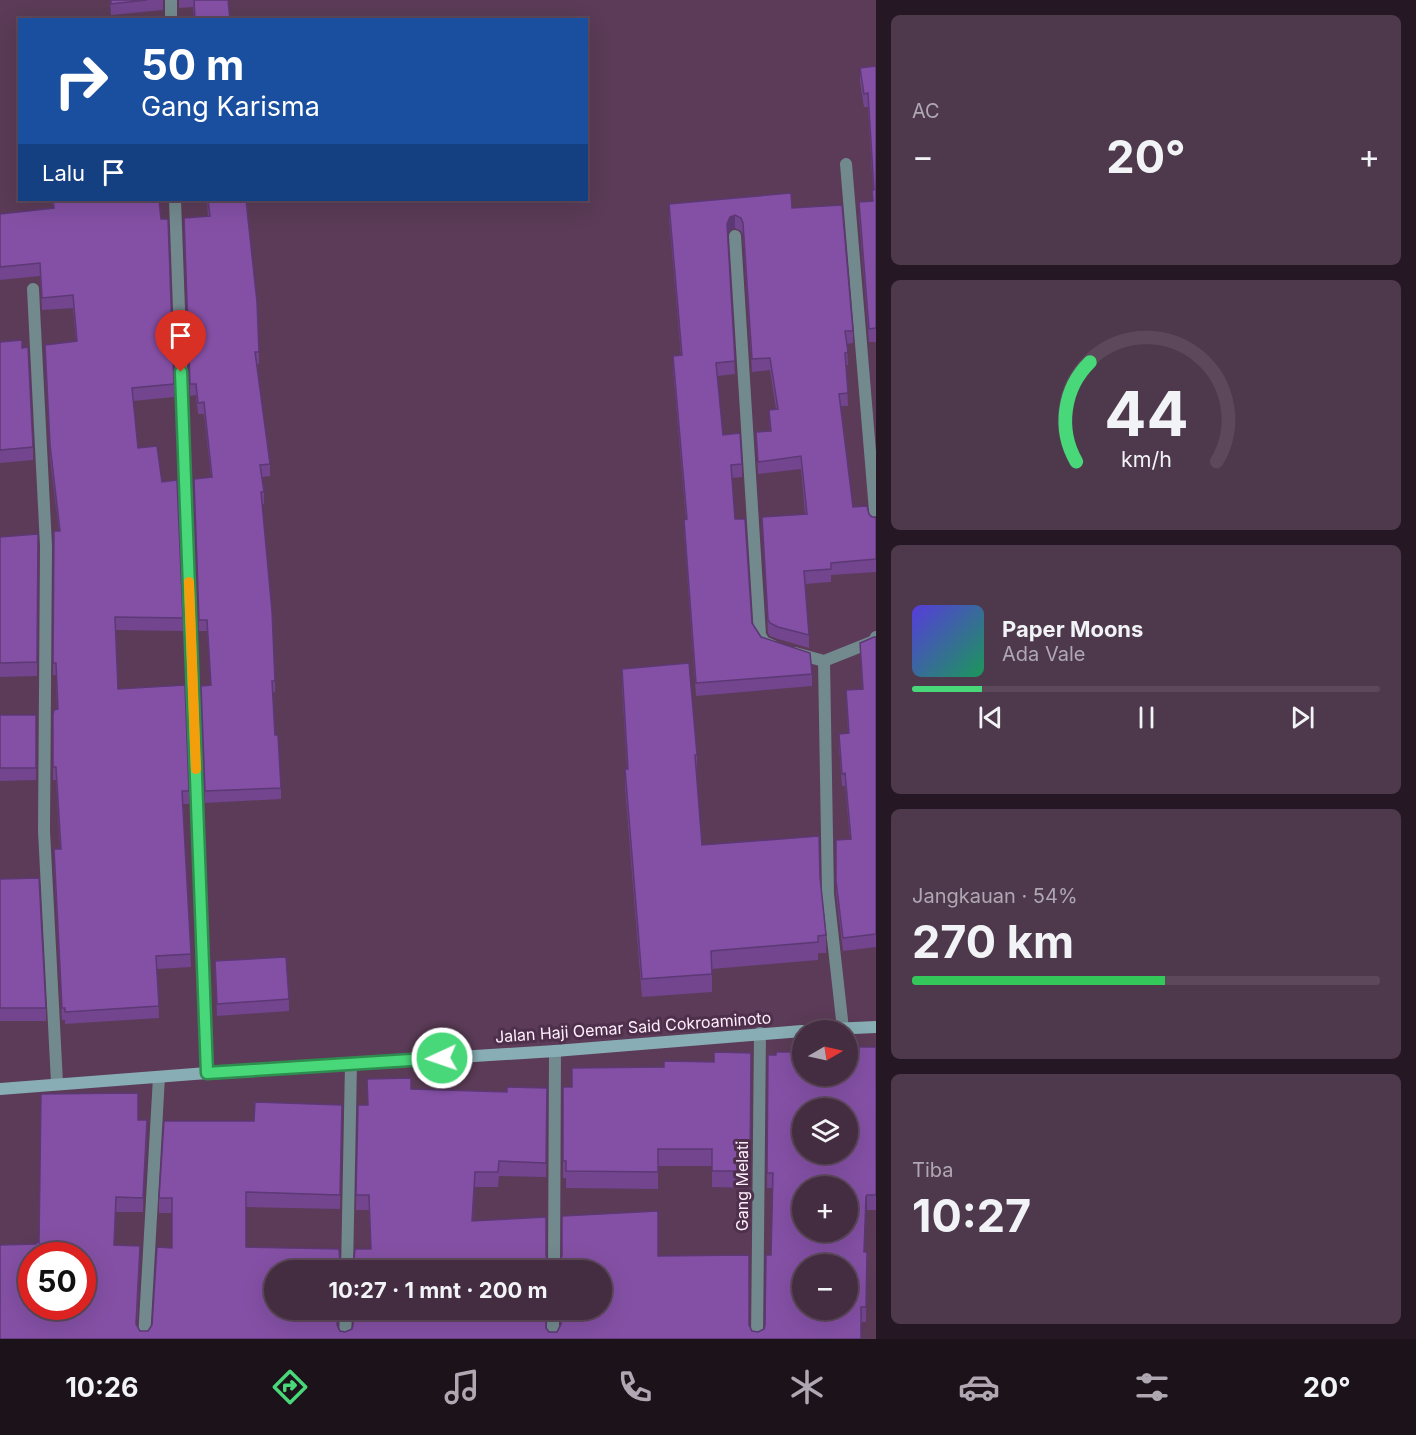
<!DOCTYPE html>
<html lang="id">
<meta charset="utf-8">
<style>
body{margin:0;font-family:Inter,sans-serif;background:#4e384c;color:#f1f3f6;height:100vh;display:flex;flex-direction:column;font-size:22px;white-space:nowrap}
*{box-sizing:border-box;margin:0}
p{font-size:20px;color:#afa7b1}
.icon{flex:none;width:33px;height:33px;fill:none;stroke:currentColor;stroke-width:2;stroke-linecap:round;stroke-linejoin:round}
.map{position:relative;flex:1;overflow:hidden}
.details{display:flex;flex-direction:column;gap:15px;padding:15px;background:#251824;width:540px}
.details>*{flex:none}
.hud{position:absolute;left:18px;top:18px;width:570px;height:183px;border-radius:0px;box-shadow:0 6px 24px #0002,0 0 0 2px #5c485a;background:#1a4fa0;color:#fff;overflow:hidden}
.needle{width:39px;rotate:81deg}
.buttons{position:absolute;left:792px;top:1020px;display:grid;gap:12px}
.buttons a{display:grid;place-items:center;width:66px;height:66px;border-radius:50%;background:#442c41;box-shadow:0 6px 24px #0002,0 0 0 2px #5c485a;font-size:30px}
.speed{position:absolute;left:18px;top:1242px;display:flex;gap:12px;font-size:30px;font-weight:700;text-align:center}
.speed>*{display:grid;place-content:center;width:78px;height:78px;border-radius:50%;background:#442c41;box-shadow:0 6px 24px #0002,0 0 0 2px #5c485a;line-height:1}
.speed .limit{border:9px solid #d22;background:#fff;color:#111}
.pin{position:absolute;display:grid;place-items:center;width:51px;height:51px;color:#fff;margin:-62px -26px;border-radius:50% 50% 50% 0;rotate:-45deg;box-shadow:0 0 6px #0007}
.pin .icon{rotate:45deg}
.me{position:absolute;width:66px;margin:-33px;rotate:267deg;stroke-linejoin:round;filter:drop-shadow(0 0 4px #0008)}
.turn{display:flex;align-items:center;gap:21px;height:126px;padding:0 24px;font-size:27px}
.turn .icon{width:78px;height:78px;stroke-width:2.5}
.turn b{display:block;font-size:42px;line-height:51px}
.then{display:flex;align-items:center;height:57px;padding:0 24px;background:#0003;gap:12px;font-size:22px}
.big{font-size:45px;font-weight:700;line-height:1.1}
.details .card{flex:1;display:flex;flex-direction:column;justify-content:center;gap:9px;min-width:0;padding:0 21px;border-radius:9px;background:#4e384c}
.details .dial{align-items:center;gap:0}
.dial svg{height:156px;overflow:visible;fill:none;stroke:#5c485a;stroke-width:7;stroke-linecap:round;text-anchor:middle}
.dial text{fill:#f1f3f6;stroke:none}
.song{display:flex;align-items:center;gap:18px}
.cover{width:72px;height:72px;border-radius:9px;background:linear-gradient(135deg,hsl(250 70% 55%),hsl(150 70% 35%))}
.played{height:6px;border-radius:3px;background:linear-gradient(90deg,#48d779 15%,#5c485a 15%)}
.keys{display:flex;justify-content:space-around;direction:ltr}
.heat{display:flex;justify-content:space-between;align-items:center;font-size:33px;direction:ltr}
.charge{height:9px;border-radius:4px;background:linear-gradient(90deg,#34c759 54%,#5c485a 0)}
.trip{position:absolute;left:264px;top:1260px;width:348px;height:60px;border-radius:30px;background:#442c41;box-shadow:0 6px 24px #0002,0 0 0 2px #5c485a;font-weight:700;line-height:60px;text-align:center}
.tab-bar{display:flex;height:96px;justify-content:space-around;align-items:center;background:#1b121a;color:#afa7b1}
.tab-bar .icon{width:42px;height:42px}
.tab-bar .current{color:#48d779}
.tab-bar b{font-size:27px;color:#f1f3f6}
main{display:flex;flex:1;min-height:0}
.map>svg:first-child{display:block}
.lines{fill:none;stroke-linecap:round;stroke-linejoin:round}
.minor{stroke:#72898e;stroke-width:12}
.secondary{stroke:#88adb5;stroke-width:12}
.wall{fill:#72458e;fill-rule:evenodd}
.shaded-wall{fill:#5c3874}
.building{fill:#8450a5;stroke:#5c3874;stroke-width:1.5;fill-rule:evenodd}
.route-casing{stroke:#2f8c4f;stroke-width:15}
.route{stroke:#48d779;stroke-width:10}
.slow{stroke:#f59e0b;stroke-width:10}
.labels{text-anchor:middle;stroke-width:6;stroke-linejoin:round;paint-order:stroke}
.street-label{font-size:16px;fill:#ffeefc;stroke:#4f304c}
</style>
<main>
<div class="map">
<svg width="876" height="1339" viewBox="0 0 876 1339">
<rect width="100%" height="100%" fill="#5b3b57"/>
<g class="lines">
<path class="minor" d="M171,0V20
M846,164L876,523
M175,200L207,1073
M735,236L760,635L764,642L773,646
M33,289L46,546L44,831L57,1083
M795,653L824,661L874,641L876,637
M824,661L828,894L843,1029
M347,1270L351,1063
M554,1270L555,1051
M144,1339L159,1077
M345,1339L346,1310
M553,1339V1310
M757,1339L760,1033"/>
<path class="secondary" d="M810,1030L876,1027
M0,1089L207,1073L555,1051L802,1031"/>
</g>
<path class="wall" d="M110,0H163V10L111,15Z
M179,0H228L230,20H194L193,7L179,8Z
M876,66V342H869L859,216V202H872V190H873L868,107H864L860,82V68Z
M52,200H153L174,384V397L133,401L138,448L183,618V631L116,630L118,689L189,791V804H183L191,967L157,969L159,1018L65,1024V1020H62L54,862V849H60L56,780H53V714L57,709L56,675H53L54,531H59L50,458L45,345L76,341L73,308L42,310L40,276L0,280V214L53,208Z
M207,200H250V203H247L259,352V364H257L270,464V476L262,477L264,492V504H262L275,681V692H272L275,735L281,788V799L205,803L201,697L211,685L207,631H199L194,491L211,477L204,414H198L196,395L190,396L184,230L208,216Z
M669,204L792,208L853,331V343L847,344L848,365H846L848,406H841L853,507L869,514L872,517H876V572L831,575V582L805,584L809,635V648L778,639L770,636L768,633L762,517L805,514L801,469L758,474L756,432L770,431L769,410L776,409L770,370L752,372L743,235L741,231L735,228L730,230L727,235L735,374L717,376L723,435L742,464V477L732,478L735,519L752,623L761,637L812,674V686L696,696L684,532V520H686L673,369V356H681L669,217Z
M0,342L33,447V460L0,463Z
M38,534L37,676L0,677V537Z
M876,637V947L843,951L836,893V840L850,839L845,786H842L839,747V734L848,733L846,690L862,689L860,643Z
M622,669L697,755V773H696L702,845L820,877L826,935V953H818V960L712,969V992L642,997L625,787V769H627L622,687Z
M0,715H36V780L0,781Z
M0,879L46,1008V1021H0Z
M215,961L289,999V1011L217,1016Z
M876,1047V1210H867L866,1211L864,1252H867L866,1322H861V1339H0L36,1244L39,1243L138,1120L147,1135L143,1212H116L114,1245L140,1261L137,1325L140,1331H148L152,1325L172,1248V1213H159V1198L254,1121L342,1105L340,1209L246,1207V1247L340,1260L347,1263L371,1249L369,1210H356L358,1105H368L411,1089L507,1092L547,1088L546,1177L499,1176L498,1187H475L473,1221L546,1256L549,1262L555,1263L658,1256L749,1325L752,1331L758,1332L764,1329L765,1325L771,1255L773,1188H767L768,1055L859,1052ZM274,1270H602L557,1332H549L546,1328L345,1332L340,1331L338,1326L339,1310Z
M751,1053L750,1188L712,1187V1166H658V1189L566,1188V1178H563V1087H572L664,1067L714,1062Z"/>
<path class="shaded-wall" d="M735,215V228L730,230L727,237V224L730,217Z
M147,1120V1135L143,1212V1198Z
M475,1172V1187L472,1235V1221Z
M867,1195V1210L866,1211L864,1267L866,1197Z
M140,1246V1261L136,1339V1324Z"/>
<path class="building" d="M111,0H147L111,4Z
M194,0H228L230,20H195Z
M876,66V328L869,329L859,202L873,201L872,190H874L868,93L864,94L860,68Z
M791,193L792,208L842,205L853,331H845L848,352L845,353L848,393L839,394L853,507L867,506L869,514L872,517H876V559L831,563V569L804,571L809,635L778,627L770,623L768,620L762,517L807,514L801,456L758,462L756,432L771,431L769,410L778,409L770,358L752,359L743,223L741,218L735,215L730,217L727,224L735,361L716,363L723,435L740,433L742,464L731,465L735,519H745L752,623L761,637L810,653L812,674L696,683L684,520L687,519L673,356L682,355L669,204Z
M53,200H159L161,219H168L174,384L132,388L138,448L157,446L162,482L177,480L183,618L115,617L118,689L185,685L189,791H182L191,954L156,956L159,1006L65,1012V1008H62L54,849H61L56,767H53V714L54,710L58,709L56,663H53L54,531H60L50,445L45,345L77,341L73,295L42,298L40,263L0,267V214L54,208Z
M208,200H246L257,302L259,352H255L270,464L260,465L264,492H261L272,611L275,681H272L275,735H278L281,788L205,791L201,686L211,685L207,620H199L194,479L212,477L204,402L198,403L196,384H190L184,218L210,216Z
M22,340V348L28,347L33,447L0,450V342Z
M38,534L37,662L0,663V537Z
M874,637H876V934L843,938L836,881V840L851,839L845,773L842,774L839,734L849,733L846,690L863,689L860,643Z
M689,663L697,755H695L702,845L819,836L820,877L826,935L818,936V942L711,951L712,974L642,979L625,769H628L622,669Z
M0,715H36V768H0Z
M39,878L46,1008H0V879Z
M286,957L289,999L217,1004L215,961Z
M859,1047H876V1195H867L866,1197L864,1252H867L866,1307H861V1339H0V1245L36,1244V1242L39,1243L41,1094L138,1093V1120H147L143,1198L116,1197L114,1245L140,1246L136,1324L140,1331H148L152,1325L157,1247L172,1248V1198H159L164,1121H254L255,1102L342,1105L340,1195L246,1192V1247L339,1249L340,1260L347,1263L354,1259L355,1249H371L369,1195H356L358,1105H368L367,1079L411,1078V1089L507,1092V1087L547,1088L546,1163L499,1161L498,1172H475L472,1221L546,1217V1256L549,1262L555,1263L559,1262L562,1256V1216L658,1211V1256L749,1255V1325L752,1331L758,1332L764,1329L765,1325L766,1255H771L773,1173H767L768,1055H776V1052H802V1076H848V1052H859ZM802,1108H848V1154H802ZM802,1186H848V1232H802ZM32,1256H82V1306H32ZM802,1264H848V1310H802ZM274,1270H602V1310H561V1324L557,1332H549L546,1328V1310H354L353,1325L352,1329L345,1332L340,1331L337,1325L338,1310H274Z
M714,1052L751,1053L750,1171H712V1149H658V1172L566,1171V1161H563V1087H572V1068L664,1067V1061L714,1062Z"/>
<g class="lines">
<g class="route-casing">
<path id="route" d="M181,372L207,1073L442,1058"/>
</g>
<use href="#route" class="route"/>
<path class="slow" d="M189,582L196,769"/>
</g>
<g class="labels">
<g class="street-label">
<text transform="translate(633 1027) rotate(-4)" y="6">Jalan Haji Oemar Said Cokroaminoto</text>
<text transform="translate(742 1186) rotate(-90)" y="6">Gang Melati</text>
</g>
</g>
</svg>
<div class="buttons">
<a><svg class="needle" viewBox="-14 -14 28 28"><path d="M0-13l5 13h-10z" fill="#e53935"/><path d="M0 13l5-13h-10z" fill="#afa7b1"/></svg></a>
<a><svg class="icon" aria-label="layers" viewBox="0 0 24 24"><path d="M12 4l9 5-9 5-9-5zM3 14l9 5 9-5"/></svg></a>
<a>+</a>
<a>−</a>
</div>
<div class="speed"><div class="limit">50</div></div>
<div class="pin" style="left:181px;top:372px;background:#d93025"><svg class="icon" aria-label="arrive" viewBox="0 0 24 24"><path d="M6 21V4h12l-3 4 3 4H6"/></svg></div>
<svg class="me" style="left:442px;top:1058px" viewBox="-20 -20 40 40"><circle r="17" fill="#48d779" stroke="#fff" stroke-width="3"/><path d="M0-11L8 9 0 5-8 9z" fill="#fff"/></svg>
<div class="trip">10:27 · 1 mnt · 200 m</div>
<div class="hud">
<div class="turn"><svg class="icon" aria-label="right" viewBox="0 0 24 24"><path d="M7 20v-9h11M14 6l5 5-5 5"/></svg><div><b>50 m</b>Gang Karisma</div></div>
<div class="then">Lalu<svg class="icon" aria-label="arrive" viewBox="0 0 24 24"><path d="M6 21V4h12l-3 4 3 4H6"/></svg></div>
</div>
</div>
<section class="details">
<div class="card"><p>AC</p>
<div class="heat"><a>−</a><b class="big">20°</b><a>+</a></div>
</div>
<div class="card dial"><svg viewBox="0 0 100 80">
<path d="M14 69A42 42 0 1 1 86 69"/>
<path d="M14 69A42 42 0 0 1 21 18" stroke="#48d779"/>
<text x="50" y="56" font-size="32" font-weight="700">44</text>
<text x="50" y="72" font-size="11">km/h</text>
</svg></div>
<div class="card">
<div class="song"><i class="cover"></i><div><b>Paper Moons</b><p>Ada Vale</p></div></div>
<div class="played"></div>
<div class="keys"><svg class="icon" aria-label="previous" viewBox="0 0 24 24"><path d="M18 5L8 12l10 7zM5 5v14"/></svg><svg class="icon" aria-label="pause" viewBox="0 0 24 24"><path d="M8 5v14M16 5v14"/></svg><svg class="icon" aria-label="next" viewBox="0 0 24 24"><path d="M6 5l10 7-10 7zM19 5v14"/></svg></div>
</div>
<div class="card"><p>Jangkauan · 54%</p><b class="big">270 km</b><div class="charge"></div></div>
<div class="card"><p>Tiba</p><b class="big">10:27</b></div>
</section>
</main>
<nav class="tab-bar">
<b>10:26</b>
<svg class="icon current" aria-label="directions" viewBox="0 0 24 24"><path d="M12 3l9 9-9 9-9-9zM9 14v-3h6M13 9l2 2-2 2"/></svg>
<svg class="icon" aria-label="music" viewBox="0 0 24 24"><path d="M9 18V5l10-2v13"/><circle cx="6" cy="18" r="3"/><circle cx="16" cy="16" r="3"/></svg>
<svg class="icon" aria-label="phone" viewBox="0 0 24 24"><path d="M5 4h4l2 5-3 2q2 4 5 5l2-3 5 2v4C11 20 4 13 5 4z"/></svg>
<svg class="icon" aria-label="climate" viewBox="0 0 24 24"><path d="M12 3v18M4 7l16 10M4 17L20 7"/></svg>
<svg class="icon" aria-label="car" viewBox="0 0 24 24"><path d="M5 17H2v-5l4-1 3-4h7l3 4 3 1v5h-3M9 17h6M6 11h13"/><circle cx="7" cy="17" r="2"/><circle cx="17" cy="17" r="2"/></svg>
<svg class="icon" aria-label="filters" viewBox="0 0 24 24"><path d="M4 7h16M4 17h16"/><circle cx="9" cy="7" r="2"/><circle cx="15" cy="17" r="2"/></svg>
<b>20°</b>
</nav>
